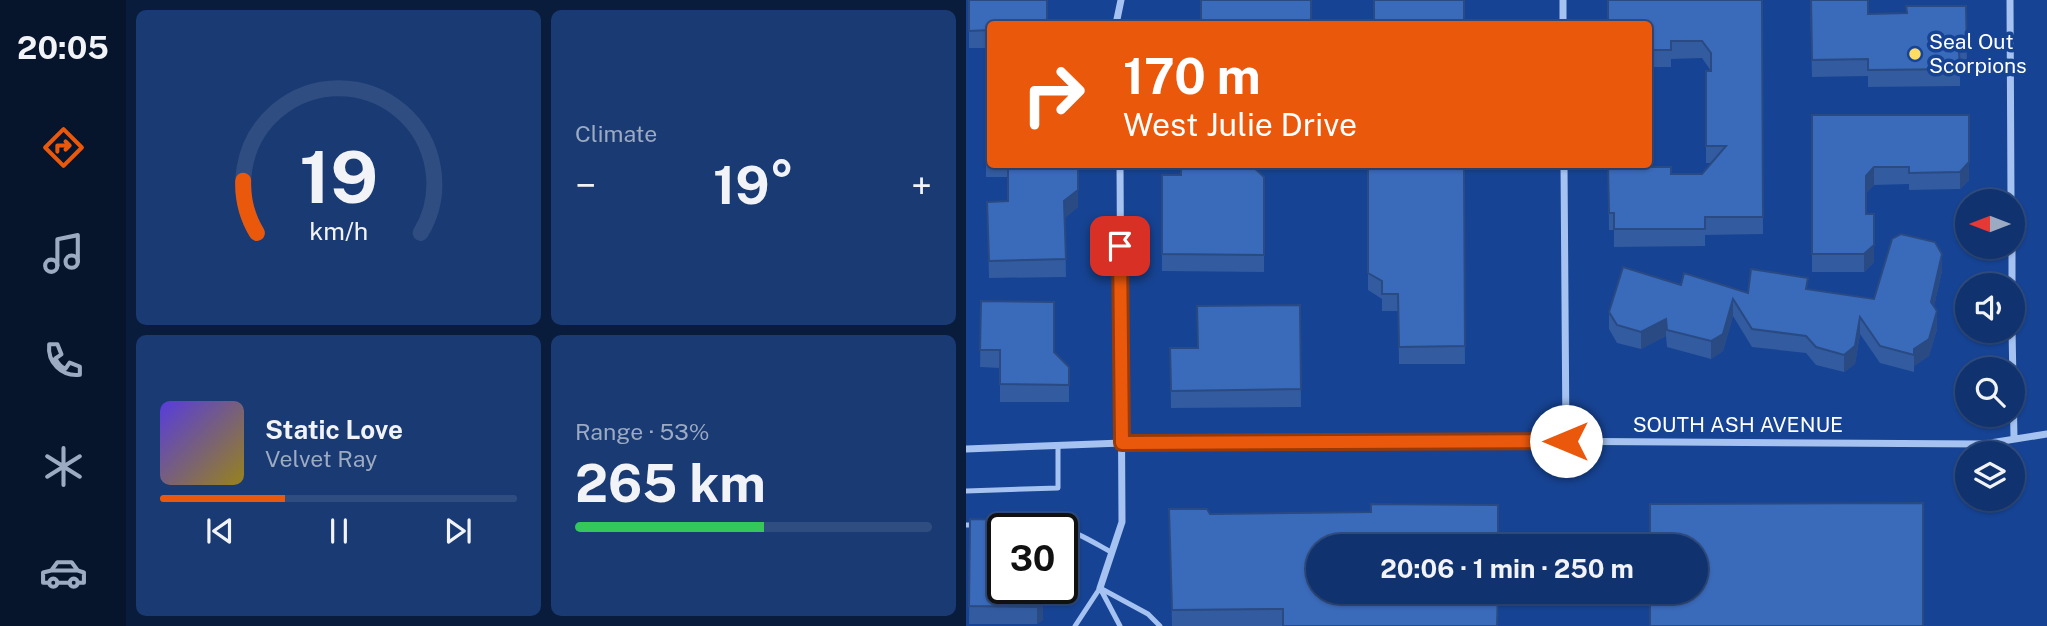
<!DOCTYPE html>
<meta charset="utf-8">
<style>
body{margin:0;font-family:"Public Sans",sans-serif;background:#193a73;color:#f1f3f6;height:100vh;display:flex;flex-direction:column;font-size:26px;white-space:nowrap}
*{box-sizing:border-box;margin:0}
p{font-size:23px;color:#9caac2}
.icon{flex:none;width:38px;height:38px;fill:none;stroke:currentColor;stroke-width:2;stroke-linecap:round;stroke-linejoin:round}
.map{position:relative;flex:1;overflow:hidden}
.sheet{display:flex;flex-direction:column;gap:10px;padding:10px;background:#091c3c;width:840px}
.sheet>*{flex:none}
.hud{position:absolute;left:21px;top:21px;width:665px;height:147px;border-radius:7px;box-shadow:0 2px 5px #0004,0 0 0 2px #304d81;background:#ea580c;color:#fff;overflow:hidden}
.needle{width:46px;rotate:270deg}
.tools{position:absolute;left:989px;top:189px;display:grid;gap:14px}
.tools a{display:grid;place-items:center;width:70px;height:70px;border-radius:50%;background:#10326e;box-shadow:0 2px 5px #0004,0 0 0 2px #304d81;font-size:35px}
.speed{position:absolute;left:21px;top:513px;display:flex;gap:14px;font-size:35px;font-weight:700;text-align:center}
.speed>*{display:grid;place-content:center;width:91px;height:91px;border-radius:50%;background:#10326e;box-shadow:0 2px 5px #0004,0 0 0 2px #304d81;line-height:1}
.speed .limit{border:4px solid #111;border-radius:10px;background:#fff;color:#111}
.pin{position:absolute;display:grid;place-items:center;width:60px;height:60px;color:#fff;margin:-30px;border-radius:14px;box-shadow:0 4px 10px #0006}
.me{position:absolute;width:77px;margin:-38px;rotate:270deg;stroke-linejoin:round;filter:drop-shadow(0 0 5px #0008)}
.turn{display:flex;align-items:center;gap:24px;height:147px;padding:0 21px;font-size:32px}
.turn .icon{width:91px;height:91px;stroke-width:2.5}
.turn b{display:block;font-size:49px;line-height:60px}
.big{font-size:52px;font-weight:700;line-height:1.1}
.sheet .widget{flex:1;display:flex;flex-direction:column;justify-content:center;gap:10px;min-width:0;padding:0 24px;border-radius:10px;background:#193a73}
.sheet .dial{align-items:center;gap:0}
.dial svg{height:182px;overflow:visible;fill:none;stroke:#304d81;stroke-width:7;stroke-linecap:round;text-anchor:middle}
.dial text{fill:#f1f3f6;stroke:none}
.song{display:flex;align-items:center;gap:21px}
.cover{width:84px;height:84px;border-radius:10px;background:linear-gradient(135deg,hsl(250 70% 55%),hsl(50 70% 35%))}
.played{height:7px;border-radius:4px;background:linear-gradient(90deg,#ea580c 35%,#304d81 35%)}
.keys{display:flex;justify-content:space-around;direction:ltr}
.heat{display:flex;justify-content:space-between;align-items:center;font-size:38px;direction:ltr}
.charge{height:10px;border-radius:5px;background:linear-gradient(90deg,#34c759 53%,#304d81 0)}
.sheet .tiles{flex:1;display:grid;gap:10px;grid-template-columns:repeat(2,1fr)}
.trip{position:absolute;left:340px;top:534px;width:402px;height:70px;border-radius:35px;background:#10326e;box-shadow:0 2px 5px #0004,0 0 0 2px #304d81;font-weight:700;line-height:70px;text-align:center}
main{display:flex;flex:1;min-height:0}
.tabs{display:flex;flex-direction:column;width:126px;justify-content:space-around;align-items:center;background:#06142c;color:#9caac2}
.tabs .icon{width:49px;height:49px}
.tabs .active{color:#ea580c}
.tabs b{font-size:32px;color:#f1f3f6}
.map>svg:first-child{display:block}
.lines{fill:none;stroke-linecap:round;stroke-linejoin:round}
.lane{stroke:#a5c2f1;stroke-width:5}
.street{stroke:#a5c2f1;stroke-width:7}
.wall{fill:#325ba0}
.shaded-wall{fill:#294a82}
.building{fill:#3a6aba;stroke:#294a82;stroke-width:2}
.route-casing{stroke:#983908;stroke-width:18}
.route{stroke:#ea580c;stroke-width:12}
.poi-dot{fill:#ffdd64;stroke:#164393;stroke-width:2.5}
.labels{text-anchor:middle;stroke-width:7;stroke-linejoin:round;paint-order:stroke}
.poi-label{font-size:21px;fill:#fff;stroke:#164393;text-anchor:start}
.street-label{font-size:21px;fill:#fff;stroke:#164393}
</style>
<main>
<nav class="tabs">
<b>20:05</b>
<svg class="icon active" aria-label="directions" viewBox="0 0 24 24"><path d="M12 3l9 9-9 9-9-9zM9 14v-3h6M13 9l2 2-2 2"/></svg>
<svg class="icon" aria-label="music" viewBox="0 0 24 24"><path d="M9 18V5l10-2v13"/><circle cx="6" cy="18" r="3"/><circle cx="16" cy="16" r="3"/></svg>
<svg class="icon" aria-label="phone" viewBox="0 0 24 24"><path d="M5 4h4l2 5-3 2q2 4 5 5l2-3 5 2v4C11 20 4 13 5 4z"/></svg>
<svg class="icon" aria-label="climate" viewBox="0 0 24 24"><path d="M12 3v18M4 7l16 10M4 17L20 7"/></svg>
<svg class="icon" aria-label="car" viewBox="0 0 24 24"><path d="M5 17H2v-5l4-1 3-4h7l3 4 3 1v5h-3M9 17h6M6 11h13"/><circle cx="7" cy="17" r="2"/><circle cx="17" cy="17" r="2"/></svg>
</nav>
<section class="sheet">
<div class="tiles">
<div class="widget dial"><svg viewBox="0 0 100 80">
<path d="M14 69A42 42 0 1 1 86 69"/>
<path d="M14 69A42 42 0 0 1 8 46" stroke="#ea580c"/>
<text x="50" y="56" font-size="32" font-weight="700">19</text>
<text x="50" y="72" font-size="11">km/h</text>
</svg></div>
<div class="widget"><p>Climate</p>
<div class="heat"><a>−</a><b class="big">19°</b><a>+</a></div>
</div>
<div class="widget">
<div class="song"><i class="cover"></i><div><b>Static Love</b><p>Velvet Ray</p></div></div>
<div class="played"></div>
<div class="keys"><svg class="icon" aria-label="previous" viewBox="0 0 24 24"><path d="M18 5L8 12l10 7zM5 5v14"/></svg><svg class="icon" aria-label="pause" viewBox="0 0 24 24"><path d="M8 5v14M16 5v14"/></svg><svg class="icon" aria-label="next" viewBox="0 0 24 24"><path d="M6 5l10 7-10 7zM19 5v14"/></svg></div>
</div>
<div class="widget"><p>Range · 53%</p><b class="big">265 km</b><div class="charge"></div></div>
</div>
</section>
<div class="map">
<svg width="1081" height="626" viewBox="0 0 1081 626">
<rect width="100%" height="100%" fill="#164393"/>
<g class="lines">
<path class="lane" d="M0,491L92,488V445
M0,525H12
M39,525C53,525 69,523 84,525C106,529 125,541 145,552
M134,588L182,614L194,626
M134,588L154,626
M109,626L134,588"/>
<path class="street" d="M597,0V24
M1044,0L1045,201
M150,24L155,0
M598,164L600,441
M1046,247V285
M1046,328L1048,438
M0,449L156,443L560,441L1018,444L1081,434
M134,588L156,522L154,164"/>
</g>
<path class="wall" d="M3,0L24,24V48H3Z
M796,0L797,234L739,235V246L648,247V230H643L642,167L705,174H736L745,163H740V71H745L736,58L705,59V67H682V24Z
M844,0L902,14L940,13V6H1000L1001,69H994V86L902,87V76L846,77Z
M20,85H24V164H113V176H112V207L99,218L100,277L23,278L21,202L42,201L41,177H20Z
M846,115H1003V180L994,189L943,190V184L908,185L900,193V214L908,262L898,272H846Z
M402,164H498L499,364H433L432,311H416V299L402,290Z
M196,175L298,177V272L196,271Z
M976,271L968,306L971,329L963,356L948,366V372L914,363L894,334L889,364L878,372L850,365L840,353L786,347L767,316L757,351L745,359L701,347L700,336L675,349L651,343L643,329V312L715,285L782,293L842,289L908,299Z
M15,301L88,352L103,367V402H34V368L14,367Z
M334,305L335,407L205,408L204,348H231Z
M203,509L244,514L532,626H206Z
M4,519L37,588H77V620L71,624H3Z"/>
<path class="shaded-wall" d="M1003,162V180L994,189V172Z
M908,167V185L900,193V176Z
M112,190V207L98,219V201Z
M908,245V262L898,272V254Z
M976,254V271L965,320V302Z
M767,299V316L757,351L745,359V341Z
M971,311V329L963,356L948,366V372V349Z
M894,317V334L889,364L878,372V355Z
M700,319V336L675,349V332Z
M77,588V620L71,624V607Z"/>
<path class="building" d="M3,0H81V24H24V30L3,31Z
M235,0H345V24H235Z
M408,0H498V24H408Z
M642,0H796L797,217H739V229H648V213H643L642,167H705V174H736L760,146H740V71H745V53L736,41H705V50H682V24H642Z
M845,0H902V14L941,13L940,6H1000L1001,51L993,52L994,69L902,70V59L846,60Z
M20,85H24V159H20Z
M846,115H1003V162L994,172L943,173V167H908L900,176V214H908V245L898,254H846Z
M42,164H112V190L98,201L100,259L23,261L21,202L42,201Z
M215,164H284L298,177V255L196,254V175H215Z
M402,164H498L499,346L433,347L432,294H416V281L402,273Z
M935,234L969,242L976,254L965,302L971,311L963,339L948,349V355L914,346L894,317L889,346L878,355L850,347L840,336L786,329L767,299L757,334L745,341L701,330L700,319L675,332L651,325L643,312L657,267L715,285L718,273L782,293L785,269L842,278L840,289L908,299L926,239Z
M15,301L88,302V352L103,367V385L34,384V350H14Z
M334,305L335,389L205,391L204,348H232L231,306Z
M957,503V626H684V592H730V546H684V504Z
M405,504L532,505V546H352V592H532L531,626H317V609L206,610L203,509H241L244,514L405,512Z
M4,519L44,520L43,528H37V588H77V602L71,607L3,606Z"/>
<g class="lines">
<g class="route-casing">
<path id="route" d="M154,246L156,443L600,441"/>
</g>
<use href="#route" class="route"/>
</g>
<circle class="poi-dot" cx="949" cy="54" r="7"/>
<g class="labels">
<g class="poi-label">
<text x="963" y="49">Seal Out<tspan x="963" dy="24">Scorpions</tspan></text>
</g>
<g class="street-label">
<text x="772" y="432">SOUTH ASH AVENUE</text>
</g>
</g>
</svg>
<div class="tools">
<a><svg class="needle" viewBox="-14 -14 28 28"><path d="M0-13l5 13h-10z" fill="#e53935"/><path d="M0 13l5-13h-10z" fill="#9caac2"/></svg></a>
<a><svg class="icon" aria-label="sound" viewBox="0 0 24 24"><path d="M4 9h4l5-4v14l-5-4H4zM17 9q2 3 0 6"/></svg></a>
<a><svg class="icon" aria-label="search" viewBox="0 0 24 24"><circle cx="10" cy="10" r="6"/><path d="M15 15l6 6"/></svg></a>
<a><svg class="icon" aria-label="layers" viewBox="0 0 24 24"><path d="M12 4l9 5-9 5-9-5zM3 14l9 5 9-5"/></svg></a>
</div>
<div class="speed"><div class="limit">30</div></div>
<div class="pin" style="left:154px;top:246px;background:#d93025"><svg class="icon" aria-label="arrive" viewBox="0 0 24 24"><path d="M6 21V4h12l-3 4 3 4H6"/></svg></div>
<svg class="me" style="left:600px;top:441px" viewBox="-20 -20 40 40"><circle r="19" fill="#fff"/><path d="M0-13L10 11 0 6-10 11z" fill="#ea580c"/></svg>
<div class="trip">20:06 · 1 min · 250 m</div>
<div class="hud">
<div class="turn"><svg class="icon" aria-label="right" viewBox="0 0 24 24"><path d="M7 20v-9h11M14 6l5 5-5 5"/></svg><div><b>170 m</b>West Julie Drive</div></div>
</div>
</div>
</main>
